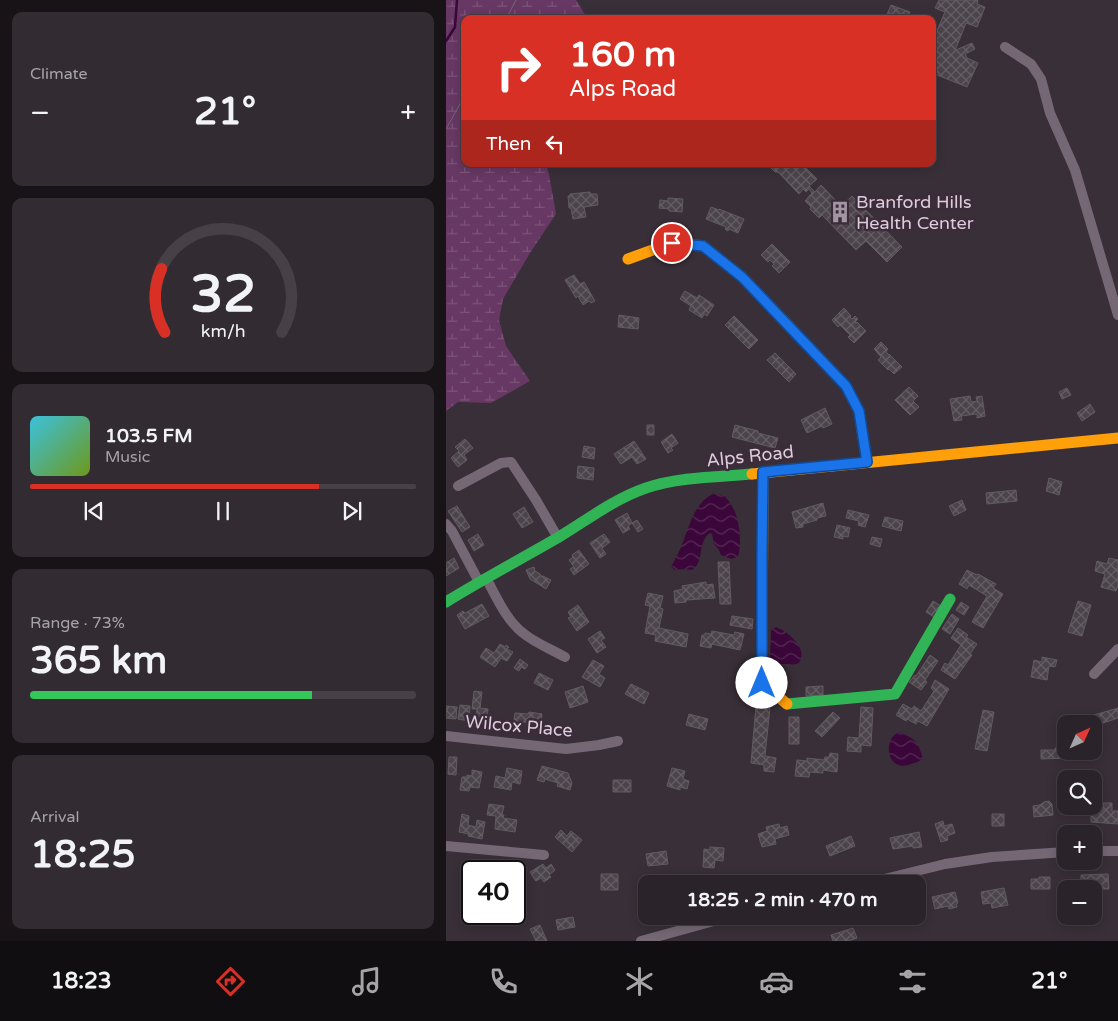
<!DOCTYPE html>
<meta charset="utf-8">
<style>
body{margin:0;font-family:"Varela Round",sans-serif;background:#332b32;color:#f1f3f6;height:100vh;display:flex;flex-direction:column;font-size:19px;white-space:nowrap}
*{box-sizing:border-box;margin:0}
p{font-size:16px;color:#a6a4a8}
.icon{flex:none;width:28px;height:28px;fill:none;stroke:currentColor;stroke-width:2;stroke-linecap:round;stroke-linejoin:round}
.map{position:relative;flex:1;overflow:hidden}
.drawer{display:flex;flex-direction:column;gap:12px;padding:12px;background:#181317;width:446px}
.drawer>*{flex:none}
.top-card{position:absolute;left:15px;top:15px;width:475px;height:152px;border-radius:10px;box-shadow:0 2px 12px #0003,0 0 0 1px #474047;background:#d93025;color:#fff;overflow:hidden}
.needle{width:32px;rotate:45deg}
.tools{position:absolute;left:611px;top:715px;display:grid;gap:10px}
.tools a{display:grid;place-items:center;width:45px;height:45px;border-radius:10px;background:#2b232a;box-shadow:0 2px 12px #0003,0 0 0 1px #474047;font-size:25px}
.speed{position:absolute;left:15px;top:860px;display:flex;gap:10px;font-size:25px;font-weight:700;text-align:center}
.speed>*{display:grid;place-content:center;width:65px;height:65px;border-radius:50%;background:#2b232a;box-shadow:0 2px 12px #0003,0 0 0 1px #474047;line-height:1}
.speed .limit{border:2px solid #111;border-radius:8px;background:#fff;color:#111}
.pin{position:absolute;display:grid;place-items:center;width:42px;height:42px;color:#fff;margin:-21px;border:2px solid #fff;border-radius:50%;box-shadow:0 1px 5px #0007}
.me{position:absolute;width:55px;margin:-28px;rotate:0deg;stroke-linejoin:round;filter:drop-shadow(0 0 4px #0008)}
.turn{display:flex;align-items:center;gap:18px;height:105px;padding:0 25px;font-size:22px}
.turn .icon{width:65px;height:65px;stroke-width:2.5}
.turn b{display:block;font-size:35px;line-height:42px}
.then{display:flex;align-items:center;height:48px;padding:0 25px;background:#0003;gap:10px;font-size:19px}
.big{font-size:38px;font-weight:700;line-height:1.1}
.drawer .widget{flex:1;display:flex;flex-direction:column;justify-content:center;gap:8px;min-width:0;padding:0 18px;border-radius:10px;background:#332b32}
.drawer .dial{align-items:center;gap:0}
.dial svg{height:130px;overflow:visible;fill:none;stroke:#474047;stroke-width:7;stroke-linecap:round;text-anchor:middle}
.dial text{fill:#f1f3f6;stroke:none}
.song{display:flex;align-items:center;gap:15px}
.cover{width:60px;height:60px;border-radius:8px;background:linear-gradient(135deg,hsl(190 70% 55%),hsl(80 70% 35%))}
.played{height:5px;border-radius:2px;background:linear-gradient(90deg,#d93025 75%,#474047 75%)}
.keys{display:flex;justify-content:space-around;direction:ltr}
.heat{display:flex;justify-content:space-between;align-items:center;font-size:28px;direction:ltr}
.charge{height:8px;border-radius:4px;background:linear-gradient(90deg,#34c759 73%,#474047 0)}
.trip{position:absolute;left:192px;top:875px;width:288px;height:50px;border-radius:10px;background:#2b232a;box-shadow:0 2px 12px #0003,0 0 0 1px #474047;font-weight:700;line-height:50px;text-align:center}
.tab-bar{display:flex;height:80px;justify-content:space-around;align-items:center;background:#110e11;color:#a6a4a8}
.tab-bar .icon{width:35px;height:35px}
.tab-bar .selected{color:#d93025}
.tab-bar b{font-size:22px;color:#f1f3f6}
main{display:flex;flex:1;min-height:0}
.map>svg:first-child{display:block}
.wetland{fill:url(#wetland-marsh)}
.water{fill:url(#water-waves)}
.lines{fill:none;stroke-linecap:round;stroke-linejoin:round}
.stream{stroke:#3b073a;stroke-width:2.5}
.building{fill:url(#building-cross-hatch);stroke:#625a61}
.street{stroke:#756874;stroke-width:10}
.fast{stroke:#30b455;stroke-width:11}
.slow{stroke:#ff9f0a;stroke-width:11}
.tram{stroke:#726872;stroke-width:1}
.route-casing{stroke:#114b97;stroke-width:12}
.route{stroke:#1a73e8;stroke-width:9}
.labels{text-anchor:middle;stroke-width:5;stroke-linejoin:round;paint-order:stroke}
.poi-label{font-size:18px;fill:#daced9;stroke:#3d2b3c;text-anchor:start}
.street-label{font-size:18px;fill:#daced9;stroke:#3d2b3c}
</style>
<main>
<section class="drawer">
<div class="widget"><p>Climate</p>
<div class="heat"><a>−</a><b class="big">21°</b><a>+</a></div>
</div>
<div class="widget dial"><svg viewBox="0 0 100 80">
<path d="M14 69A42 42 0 1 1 86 69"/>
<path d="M14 69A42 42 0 0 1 12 30" stroke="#d93025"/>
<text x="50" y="56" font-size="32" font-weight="700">32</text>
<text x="50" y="72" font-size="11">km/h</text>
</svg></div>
<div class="widget">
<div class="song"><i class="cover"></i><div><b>103.5 FM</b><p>Music</p></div></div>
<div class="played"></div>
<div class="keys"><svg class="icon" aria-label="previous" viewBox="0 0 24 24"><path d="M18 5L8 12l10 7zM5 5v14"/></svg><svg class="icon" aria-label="pause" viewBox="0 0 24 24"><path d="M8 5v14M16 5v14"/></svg><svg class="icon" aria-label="next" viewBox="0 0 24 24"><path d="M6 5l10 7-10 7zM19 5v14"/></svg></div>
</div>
<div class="widget"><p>Range · 73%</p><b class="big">365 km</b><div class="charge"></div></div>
<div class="widget"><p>Arrival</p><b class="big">18:25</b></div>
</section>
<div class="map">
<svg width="672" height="941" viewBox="0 0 672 941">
<defs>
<pattern id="wetland-marsh" width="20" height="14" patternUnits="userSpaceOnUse" patternTransform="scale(1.25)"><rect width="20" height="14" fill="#673864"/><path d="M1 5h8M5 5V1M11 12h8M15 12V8" fill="none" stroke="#7c547a"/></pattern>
<pattern id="water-waves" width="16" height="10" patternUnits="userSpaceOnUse" patternTransform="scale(1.25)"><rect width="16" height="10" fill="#3b073a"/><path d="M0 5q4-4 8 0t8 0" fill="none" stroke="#572a56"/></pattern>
<pattern id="building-cross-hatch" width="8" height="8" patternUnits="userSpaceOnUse" patternTransform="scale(1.25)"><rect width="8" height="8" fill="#4c444b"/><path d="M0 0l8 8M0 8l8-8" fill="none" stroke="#655e64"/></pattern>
</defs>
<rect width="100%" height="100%" fill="#392f38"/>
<path class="wetland" d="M0,0H130L142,19H19V164H100L103,174L110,214L84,253L57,299L53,320L60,346L84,381L45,403L12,402L0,411Z"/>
<path class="water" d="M267,494L277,495C293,507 297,539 292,557L285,559L275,555L273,550L268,544L266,534L264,533C251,542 259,562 246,570L239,569L229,570L225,567C229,559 233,552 236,545C243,527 248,503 267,494Z
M330,627C340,630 359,646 355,658C355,661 353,663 351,664C347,665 342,664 339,664C333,664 329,664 324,660L325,631L326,629Z
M454,732C470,740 472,741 477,759C472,762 468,763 462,765C439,771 437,736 454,732Z"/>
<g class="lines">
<path class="stream" d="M0,41L9,27L11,0"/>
</g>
<path class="building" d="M493,0H531L532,1L531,4L539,7L531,27L520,23L510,48V50L526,43L529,49L519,54L521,58L532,63L521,87L486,73V42L499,12L489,8Z
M445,5L464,12L461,19H439Z
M324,164H356L371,179L363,186L369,192L375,185L395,206L406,196L456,247L441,262L420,241L410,250L376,215L373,218L364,209L365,207L359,201L366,193L363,189L360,192L357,189L353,194L332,172H329L325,168L326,166Z
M144,192V194H151L152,205L138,207L140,217L127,219L125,208H123L122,196H124V194Z
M222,198L237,199L236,212L223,211V209L213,208L214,200L222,201Z
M265,207L273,210V209L298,219L292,233L283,229L282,231L279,229L280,227L260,219Z
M326,244L344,262L333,273L326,266L328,264L324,260L322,262L315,255Z
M128,275L134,284L138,282L149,301L145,303L143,301L137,305L132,296L130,298L119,280Z
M239,291L251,298L253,295L268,305L261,316L258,314L256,318L243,310L245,306L234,299Z
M398,308L405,316L404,317L406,319L409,316L412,319L409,322L410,323L411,322L420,331L408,343L402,337L404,335L394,325L392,327L386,320Z
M173,315L193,318L192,329L172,327Z
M288,316L312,340L303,349L279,325Z
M435,342L442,349L440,352L443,355V354L456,367L448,374L443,369L442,370L432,360L435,357L428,349Z
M329,353L350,374L343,382L321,360Z
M463,387L472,396L467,401L473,407L464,415L449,400Z
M621,388L625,395L616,399L613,392Z
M524,396L525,402L531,401L530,397L536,396L539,416L531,418V414L515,416L516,420L508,421L504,399Z
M644,404L649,412L636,421L631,413Z
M379,408L386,424L377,428L376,426L361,433L355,420Z
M201,425H208V435H201Z
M289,425L312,431V433L332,438L329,448L286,437Z
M226,434L232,443L225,448L227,450L222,453L215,442Z
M19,439L27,448L18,455L21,460L12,467L5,458L13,451L9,447Z
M188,441L200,459L191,464L186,457L175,464L168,454Z
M138,446L149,448L148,459L136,457Z
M132,466L148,468L147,480L131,478Z
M603,478L616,482L613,495L600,491Z
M570,490L571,501L541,504L540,493Z
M516,500L520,510L508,516L503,506Z
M377,503L380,516L371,518V520L357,524V527L350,528L346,512Z
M11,506L24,527L16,532L2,511Z
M78,507L87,522L76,528L67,514Z
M402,510L423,515L419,527L412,525L413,521L400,518Z
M181,513L186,523L191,520L197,529L192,532L186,523L182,526L184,529L177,533L169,520Z
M439,517L457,521L455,531L436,526Z
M391,525L404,528L402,537L397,536V539L388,537Z
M32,534L38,545L28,551L22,540Z
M158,534L164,542L156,548L160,554L154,558L144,543Z
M426,537L436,539L434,547L424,544Z
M133,550L143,564L128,575L124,569L128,567L123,560L127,557L126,555Z
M8,558L13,568L0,576V563Z
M663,558L672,560V585L670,591L655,587L659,574L649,571L651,561L661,564Z
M272,562H283L285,604H274Z
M88,567L89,571L94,574L95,576H97L105,580L100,589L84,579L80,570Z
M521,570L531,575L532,574L550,584L547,588L557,594L537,628L526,622L541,596L523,585L521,589L513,584Z
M260,582V585L267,584L269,598L240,600V602L229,603L228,591L237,589L236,586Z
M202,593L217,596L214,608L217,609L213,628L242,634L240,647L209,641L210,635L199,633L204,606L199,605Z
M487,601L495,606L488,617L480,612Z
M632,601L645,605L636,636L622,632Z
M515,602L523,607L518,615L510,610Z
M36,604L43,616L19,629L11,615L17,611L19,613Z
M132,605L143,622L131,631L122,618L125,617L122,612Z
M506,614L513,619L504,634L496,629Z
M286,616L307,619L306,629L284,625Z
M512,628L522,635L520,637L531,644L524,654L526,655L509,679L495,670L499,663L502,665L515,645L505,638Z
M154,631L159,638L155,640L160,647L151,653L142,639Z
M266,631L288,635L289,632L298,634L294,650L266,644L265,648L254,646L256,635H259V633L265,634Z
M54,644L59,647L60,645L63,647L61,649L67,652L61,661L55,658L49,667L34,657L40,648L48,653Z
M484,655L492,661L479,680L481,682L475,690L463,682L469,675L470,676Z
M596,657L611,660L609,667L603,666L601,680L585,677L588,660L596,662Z
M74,659L82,665L79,669L75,667L73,671L68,668Z
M147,660L158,666L153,674L159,678L154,687L136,677Z
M93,673L107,680L102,690L88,683Z
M489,680L503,689L481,726L472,721L470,724L461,719L460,721L450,715L457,704L466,709L468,706L475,711L488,691L485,688Z
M185,684L203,693L198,704L179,694Z
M137,686L142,702L124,708L119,692Z
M377,686V695L360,696V687Z
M28,691L36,692L34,708L42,709L40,725L29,723L31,709H26Z
M14,705L24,706L23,721L12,719Z
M0,706L11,707L10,719L0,718Z
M310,706L324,707L319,756L330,758L328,772L318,771V765L305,763Z
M415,707L427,708L425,746L415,745V752L401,751L402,737L413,738Z
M672,708V718L651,725L648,715Z
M537,710L548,712L541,751L529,749Z
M83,712L96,714L95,724L68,721L69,713L82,714Z
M387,712L394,718L376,737L369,731Z
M243,714L262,719L259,730L240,725Z
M343,717H353V744H343Z
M609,748H620V751H623V758L595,759V750H609Z
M384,753L392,754L391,772L377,770V773L364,772L363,777L349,776L351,760L361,761V758L378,760L379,757H383Z
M3,757H11L10,775L2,774Z
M96,766L122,773L126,783L124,790L111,786L112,783L99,779L98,782L91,780Z
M61,768L76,771L74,784L66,782L65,790L48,787L50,776L59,778Z
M226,768L239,771L237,779L243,781L241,789L234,787V790L221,786Z
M26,770L36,772L33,788L24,787L23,791L14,790L16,777H21V775L26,776Z
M167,780H185V792H167Z
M603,801L606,804L607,815L588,817L587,806L594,805L598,802Z
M657,803H666V811H672V824L645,822V810L657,811Z
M43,804L58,806L56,815H58L57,818L71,820L69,832L49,829L50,816L41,815Z
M629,806H640V812H629Z
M16,814L23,816L22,825L30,827L31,820L39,822L36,839L22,836L23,834L13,832Z
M546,814H558V826H546Z
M497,821L498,826L506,824L509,833L501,836L502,840L495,842L489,824Z
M333,824L334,828L341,826L343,835L329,839L330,844L316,847L312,834L321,831L320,827Z
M115,830L121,836L125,831L136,840L126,852L109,837Z
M473,832L476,847L467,848V846L447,849L444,838Z
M405,836L409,846L384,856L380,846Z
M264,847L278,848L277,861L269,860L268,868L257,867L258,849L264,850Z
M220,851L222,864L202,866L200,854Z
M24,863L35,864L34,871H26V875H25L26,871H23Z
M97,864L100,868L105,864L109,870L103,875L105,877L98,882L95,878L90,881L84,872Z
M155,874H172V890H155Z
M662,874L663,889H655V887L635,888V875Z
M593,877H604V889H585V879H593Z
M558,888L562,905L546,908L545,903L537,904L535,892Z
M509,892L512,903L510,904L511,907L503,909L502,906L489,909L486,897Z
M436,916H447L448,921L438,923Z
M127,917L129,927L112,930L110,920Z
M94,925L101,941H90L84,929Z
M407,928L411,938L402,941H387L385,935Z"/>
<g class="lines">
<path class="street" d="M559,47L585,64L595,79L604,113L629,170L672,315
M12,486L55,463L65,462L90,500L112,538
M0,524L6,531L33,582
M40,578C50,596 60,620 77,633C89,643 105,649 119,657
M648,674L672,649
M0,736L120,749L153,745L172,741
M0,846L98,855
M648,851H672
M418,884L499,864L546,857L620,852
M195,941L286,916"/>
<path class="fast" d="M343,326L400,386L413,411L421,462
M0,602C37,579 75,559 113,537C141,520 168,499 200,488C233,477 270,477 306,474
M341,704L449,694L504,599"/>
<path class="slow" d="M182,259L226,243L257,246L296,277L343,326
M317,472L316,683L341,704
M306,474L672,438"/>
<path class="tram" d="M60,19L70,0
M0,129L19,95"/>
</g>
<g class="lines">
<g class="route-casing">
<path id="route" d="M226,243L257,246L296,277L400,386L413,411L421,462L317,472L316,553V683"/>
</g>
<use href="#route" class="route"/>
</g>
<defs>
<g id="building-bare" transform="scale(1.725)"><path d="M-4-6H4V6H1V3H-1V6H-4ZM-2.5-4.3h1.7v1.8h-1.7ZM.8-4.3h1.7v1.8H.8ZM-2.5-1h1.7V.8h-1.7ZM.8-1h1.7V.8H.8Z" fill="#a296a1" stroke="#3d2b3c" stroke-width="2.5" paint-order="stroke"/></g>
</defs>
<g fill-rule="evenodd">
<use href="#building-bare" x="394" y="212"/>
</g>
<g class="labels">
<g class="poi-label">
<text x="410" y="208">Branford Hills<tspan x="410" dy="21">Health Center</tspan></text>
</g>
<g class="street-label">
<text transform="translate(304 456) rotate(-6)" y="6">Alps Road</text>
<text transform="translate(73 726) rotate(5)" y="6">Wilcox Place</text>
</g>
</g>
</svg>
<div class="tools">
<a><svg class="needle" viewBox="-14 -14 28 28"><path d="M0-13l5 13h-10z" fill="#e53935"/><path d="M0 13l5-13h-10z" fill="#a6a4a8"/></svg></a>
<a><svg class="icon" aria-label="search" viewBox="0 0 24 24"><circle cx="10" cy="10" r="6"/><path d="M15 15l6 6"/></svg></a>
<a>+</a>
<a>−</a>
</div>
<div class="speed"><div class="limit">40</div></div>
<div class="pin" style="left:226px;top:243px;background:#d93025"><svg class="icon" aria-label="arrive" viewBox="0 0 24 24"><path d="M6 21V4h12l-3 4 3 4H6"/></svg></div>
<svg class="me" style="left:316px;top:683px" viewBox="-20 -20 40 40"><circle r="19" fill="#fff"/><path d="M0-13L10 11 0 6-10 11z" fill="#1a73e8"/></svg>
<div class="trip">18:25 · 2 min · 470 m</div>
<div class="top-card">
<div class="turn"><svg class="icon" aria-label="right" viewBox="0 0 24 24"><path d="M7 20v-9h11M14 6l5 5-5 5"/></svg><div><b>160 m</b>Alps Road</div></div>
<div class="then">Then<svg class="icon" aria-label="left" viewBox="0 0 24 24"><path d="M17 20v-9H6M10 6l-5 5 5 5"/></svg></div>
</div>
</div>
</main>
<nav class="tab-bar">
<b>18:23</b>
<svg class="icon selected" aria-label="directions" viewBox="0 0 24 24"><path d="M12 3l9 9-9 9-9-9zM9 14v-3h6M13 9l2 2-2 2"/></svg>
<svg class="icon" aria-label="music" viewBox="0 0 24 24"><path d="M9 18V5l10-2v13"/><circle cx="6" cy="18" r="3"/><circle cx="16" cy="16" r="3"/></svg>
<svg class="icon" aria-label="phone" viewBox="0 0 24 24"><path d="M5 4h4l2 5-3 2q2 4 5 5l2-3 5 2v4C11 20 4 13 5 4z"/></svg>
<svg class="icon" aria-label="climate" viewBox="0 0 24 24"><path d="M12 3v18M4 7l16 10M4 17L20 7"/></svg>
<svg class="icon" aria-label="car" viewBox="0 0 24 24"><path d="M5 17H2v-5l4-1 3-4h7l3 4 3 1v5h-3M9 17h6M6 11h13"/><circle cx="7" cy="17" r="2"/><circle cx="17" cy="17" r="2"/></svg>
<svg class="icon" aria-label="filters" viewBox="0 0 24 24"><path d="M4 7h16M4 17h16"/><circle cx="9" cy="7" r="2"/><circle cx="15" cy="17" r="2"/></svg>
<b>21°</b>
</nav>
